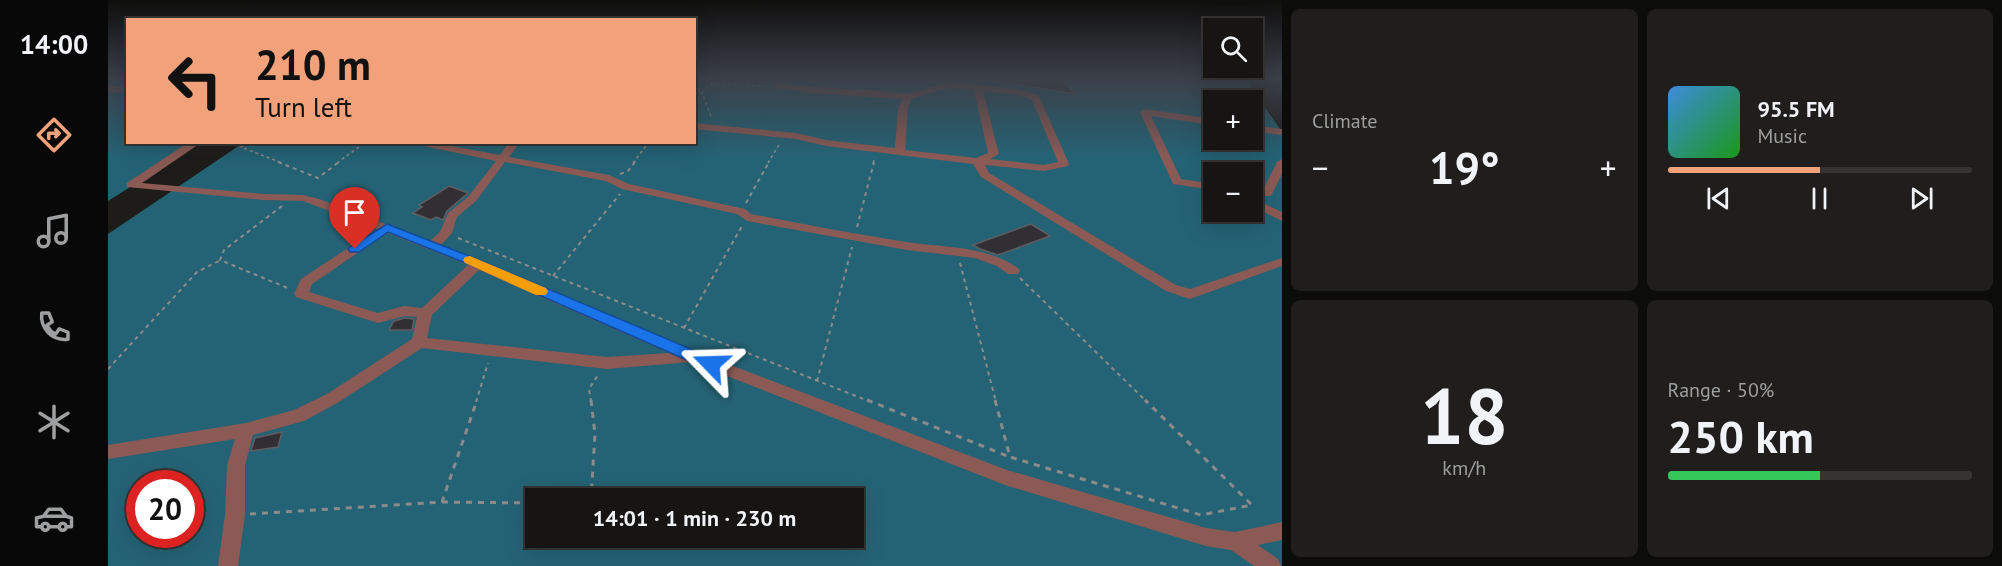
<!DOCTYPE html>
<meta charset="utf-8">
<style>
body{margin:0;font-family:"PT Sans",sans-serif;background:#1f1e1c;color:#f1f3f6;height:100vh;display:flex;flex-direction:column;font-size:22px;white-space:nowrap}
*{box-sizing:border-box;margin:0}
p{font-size:20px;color:#9e9fa0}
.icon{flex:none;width:33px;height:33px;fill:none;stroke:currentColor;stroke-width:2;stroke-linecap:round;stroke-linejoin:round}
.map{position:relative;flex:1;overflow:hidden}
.drawer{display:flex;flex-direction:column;gap:9px;padding:9px;background:#0c0c0a;width:720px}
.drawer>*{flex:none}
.guide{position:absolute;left:18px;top:18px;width:570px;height:126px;border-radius:0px;box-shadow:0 6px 24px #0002,0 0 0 2px #353433;background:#f1a27b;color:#111;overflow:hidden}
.tools{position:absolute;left:1095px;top:18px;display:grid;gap:12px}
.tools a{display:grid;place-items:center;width:60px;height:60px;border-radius:0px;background:#161513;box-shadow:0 6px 24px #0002,0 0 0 2px #353433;font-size:30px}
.speed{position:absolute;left:18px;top:470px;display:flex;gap:12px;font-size:30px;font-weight:700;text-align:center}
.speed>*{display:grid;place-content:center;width:78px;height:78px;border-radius:50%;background:#161513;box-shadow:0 6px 24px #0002,0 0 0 2px #353433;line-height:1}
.speed .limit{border:9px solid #d22;background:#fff;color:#111}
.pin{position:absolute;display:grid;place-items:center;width:51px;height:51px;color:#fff;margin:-62px -26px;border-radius:50% 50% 50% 0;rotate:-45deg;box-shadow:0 0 6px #0007}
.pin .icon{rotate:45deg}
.me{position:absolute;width:66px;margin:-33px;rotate:292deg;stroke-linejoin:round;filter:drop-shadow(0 0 4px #0008)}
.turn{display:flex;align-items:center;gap:21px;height:126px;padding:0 30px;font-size:27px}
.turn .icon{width:78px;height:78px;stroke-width:2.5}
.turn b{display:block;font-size:42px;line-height:51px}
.big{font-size:45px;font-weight:700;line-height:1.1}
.drawer .tile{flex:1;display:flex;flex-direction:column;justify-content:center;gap:9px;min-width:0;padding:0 21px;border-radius:9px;background:#1f1e1c}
.drawer .dial{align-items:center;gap:0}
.dial b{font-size:78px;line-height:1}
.song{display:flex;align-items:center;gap:18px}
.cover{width:72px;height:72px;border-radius:9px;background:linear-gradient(135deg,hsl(210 70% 55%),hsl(120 70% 35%))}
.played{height:6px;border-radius:3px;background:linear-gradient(90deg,#f1a27b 50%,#353433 50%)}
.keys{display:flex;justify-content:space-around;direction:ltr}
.heat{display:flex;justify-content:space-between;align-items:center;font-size:33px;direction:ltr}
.charge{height:9px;border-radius:4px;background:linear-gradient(90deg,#34c759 50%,#353433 0)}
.drawer .tiles{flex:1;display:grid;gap:9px;grid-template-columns:repeat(2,1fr)}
.trip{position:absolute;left:417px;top:488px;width:339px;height:60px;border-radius:0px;background:#161513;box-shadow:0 6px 24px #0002,0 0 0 2px #353433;font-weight:700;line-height:60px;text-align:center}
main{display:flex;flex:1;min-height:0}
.menu{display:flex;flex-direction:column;width:108px;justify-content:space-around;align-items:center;background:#090808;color:#9e9fa0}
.menu .icon{width:42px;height:42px}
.menu .selected{color:#f1a27b}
.menu b{font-size:27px;color:#f1f3f6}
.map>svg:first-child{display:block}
.water{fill:#246375;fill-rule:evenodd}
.building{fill:#312f33;stroke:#5f5d61;stroke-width:1.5}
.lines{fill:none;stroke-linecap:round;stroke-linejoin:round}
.path-far2{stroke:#8d8b89;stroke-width:1.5;stroke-dasharray:3 3;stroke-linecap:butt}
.path-far1{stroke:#8d8b89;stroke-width:2;stroke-dasharray:4 4;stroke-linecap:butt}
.path{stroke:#8d8b89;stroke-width:3;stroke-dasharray:6 6;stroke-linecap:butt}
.minor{fill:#8b5a54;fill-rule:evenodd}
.route{fill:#1a73e8;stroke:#114b97;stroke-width:1.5}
.slow{fill:#f59e0b}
</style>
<main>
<nav class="menu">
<b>14:00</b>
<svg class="icon selected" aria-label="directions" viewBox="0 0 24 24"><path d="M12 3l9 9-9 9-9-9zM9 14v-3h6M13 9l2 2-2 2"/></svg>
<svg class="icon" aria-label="music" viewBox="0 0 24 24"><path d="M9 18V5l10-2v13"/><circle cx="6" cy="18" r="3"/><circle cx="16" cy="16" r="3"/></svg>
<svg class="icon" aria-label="phone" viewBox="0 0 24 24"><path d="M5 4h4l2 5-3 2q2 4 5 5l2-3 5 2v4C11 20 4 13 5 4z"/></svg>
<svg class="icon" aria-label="climate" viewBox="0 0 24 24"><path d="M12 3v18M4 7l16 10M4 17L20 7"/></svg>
<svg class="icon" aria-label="car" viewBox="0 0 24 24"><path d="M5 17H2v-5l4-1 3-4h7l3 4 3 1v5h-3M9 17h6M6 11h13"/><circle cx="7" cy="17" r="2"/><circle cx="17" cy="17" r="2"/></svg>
</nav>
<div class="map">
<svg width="1174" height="566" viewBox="0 0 1174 566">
<rect width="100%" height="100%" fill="#1e1c19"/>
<path class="water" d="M0,78H19L20,142L92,143L0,201Z
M587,78H1137L1174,132V566H0V234L135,143L586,142ZM1106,100H1144V140H1106ZM1106,172H1144V212H1106ZM32,483H82V534H32ZM428,498H746V537H428Z"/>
<path class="building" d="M900,78H951L968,94L899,83Z
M341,186L360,193L339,211L335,220L328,217L323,220L305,213L314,207L311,205Z
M923,224L942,236L890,255L872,249L865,245Z
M297,318L306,319L304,330H281L286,321Z
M174,432L170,447L143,451L147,438Z"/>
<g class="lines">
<path class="path-far2" d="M586,84L594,93L602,84L660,86
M586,93H594L604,119
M140,142L133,147L174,163
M229,163L258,142
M525,163L541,142
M660,163L672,143
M765,163L767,157"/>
<path class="path-far1" d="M170,162L210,178L231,162
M512,174L520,171L527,162
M638,203L661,162
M174,206L116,250L112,260L182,289
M749,227L766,162
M350,238L763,402
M852,263L888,402
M445,276L512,194
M912,278L1039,402
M576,328L634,226
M0,369L89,272L111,261
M709,381L744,247
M368,402L380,363
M483,402L481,389L490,375"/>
<path class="path" d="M483,400L487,434L483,498
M759,400L902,457
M887,400L902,457L1093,515L1144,505L1037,400
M334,502L428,503
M142,514L334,502L369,400"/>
<path class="minor" d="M665,78H673L675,84L687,86L767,90L799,94L838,83L835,78H843L846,82L914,90L931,96L961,164L960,166L936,171L877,165L881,173L1068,285L1082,289L1174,258V266L1082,299L1058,291L873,177L865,164L718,146L688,139L586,129V123L688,133L718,140L787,148L790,108L794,99L703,93L668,88ZM843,87L866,90L880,153L868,158L797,150L800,108L803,99ZM875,91L912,95L924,100L950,162L936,165L882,159L891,154Z
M0,86L20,87V93L0,92Z
M1037,109L1106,119V125L1043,116L1073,179L1106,184V190L1065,184L1032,112Z
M1144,125L1174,129V135L1144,131Z
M81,142H94L34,183L156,194L195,195L211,199L322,241L332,232L340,213L360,197L388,161L297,142H322L392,155L401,142H412L401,157L501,175L521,184L637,209L643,214C695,224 746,234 798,242C837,248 876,245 910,268L912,271L910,274H900L889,266L867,258L799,250L639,221L629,214L514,189L498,181L397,162L368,201L349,217L344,233L333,245L588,352L899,470L1098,528L1127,532L1174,522V540L1150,545L1170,559L1173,566H1146L1123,550L1098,546L897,485L583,362L499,369L314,348L231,402L196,421L145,435L137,465V515L130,566H110L117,515L119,465L127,439L0,459V445L138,423L186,410L219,394L304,339L309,317L297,316L270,323L188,297L186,294L193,279L269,229L195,201L156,200L19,187V183ZM279,233L360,265L314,308L296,306L270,313L201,292L204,284ZM371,270L561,353L499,357L319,338L324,315Z
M1174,159V174L1163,196H1144V190H1155L1169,162Z
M1144,198L1174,212V221L1144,206Z"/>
</g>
<linearGradient id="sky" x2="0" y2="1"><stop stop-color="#100f0e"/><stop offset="0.5" stop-color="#3b4049"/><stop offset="1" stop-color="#3b4049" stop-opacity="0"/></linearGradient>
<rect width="1174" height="157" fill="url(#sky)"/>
<path class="route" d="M279,224L374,261L609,360L611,364L609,368H597L365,266L280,232L251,252H242L240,249L242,247Z"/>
<path class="slow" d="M362,256L438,288L440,291L438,295H428L357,263L355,260L357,257Z"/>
</svg>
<div class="tools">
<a><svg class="icon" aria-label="search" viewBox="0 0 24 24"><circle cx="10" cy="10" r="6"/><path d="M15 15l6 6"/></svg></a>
<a>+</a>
<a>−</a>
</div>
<div class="speed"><div class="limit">20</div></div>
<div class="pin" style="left:247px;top:249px;background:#d93025"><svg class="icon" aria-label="arrive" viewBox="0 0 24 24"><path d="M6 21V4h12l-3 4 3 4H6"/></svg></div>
<svg class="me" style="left:603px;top:364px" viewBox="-20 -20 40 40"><path d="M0-17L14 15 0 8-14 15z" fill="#1a73e8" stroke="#fff" stroke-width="4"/></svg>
<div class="trip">14:01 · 1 min · 230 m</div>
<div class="guide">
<div class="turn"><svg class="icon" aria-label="left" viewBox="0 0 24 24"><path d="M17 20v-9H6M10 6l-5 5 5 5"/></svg><div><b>210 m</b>Turn left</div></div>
</div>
</div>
<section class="drawer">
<div class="tiles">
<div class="tile"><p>Climate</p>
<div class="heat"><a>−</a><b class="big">19°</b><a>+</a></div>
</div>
<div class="tile">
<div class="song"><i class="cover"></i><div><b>95.5 FM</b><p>Music</p></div></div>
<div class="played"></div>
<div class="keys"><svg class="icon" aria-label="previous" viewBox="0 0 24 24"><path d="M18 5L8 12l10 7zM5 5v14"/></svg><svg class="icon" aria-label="pause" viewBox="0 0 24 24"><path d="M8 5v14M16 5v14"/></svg><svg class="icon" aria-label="next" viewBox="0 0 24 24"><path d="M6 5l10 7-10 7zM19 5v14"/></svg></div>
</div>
<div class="tile dial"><b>18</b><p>km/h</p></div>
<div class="tile"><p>Range · 50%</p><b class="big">250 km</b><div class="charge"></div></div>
</div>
</section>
</main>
